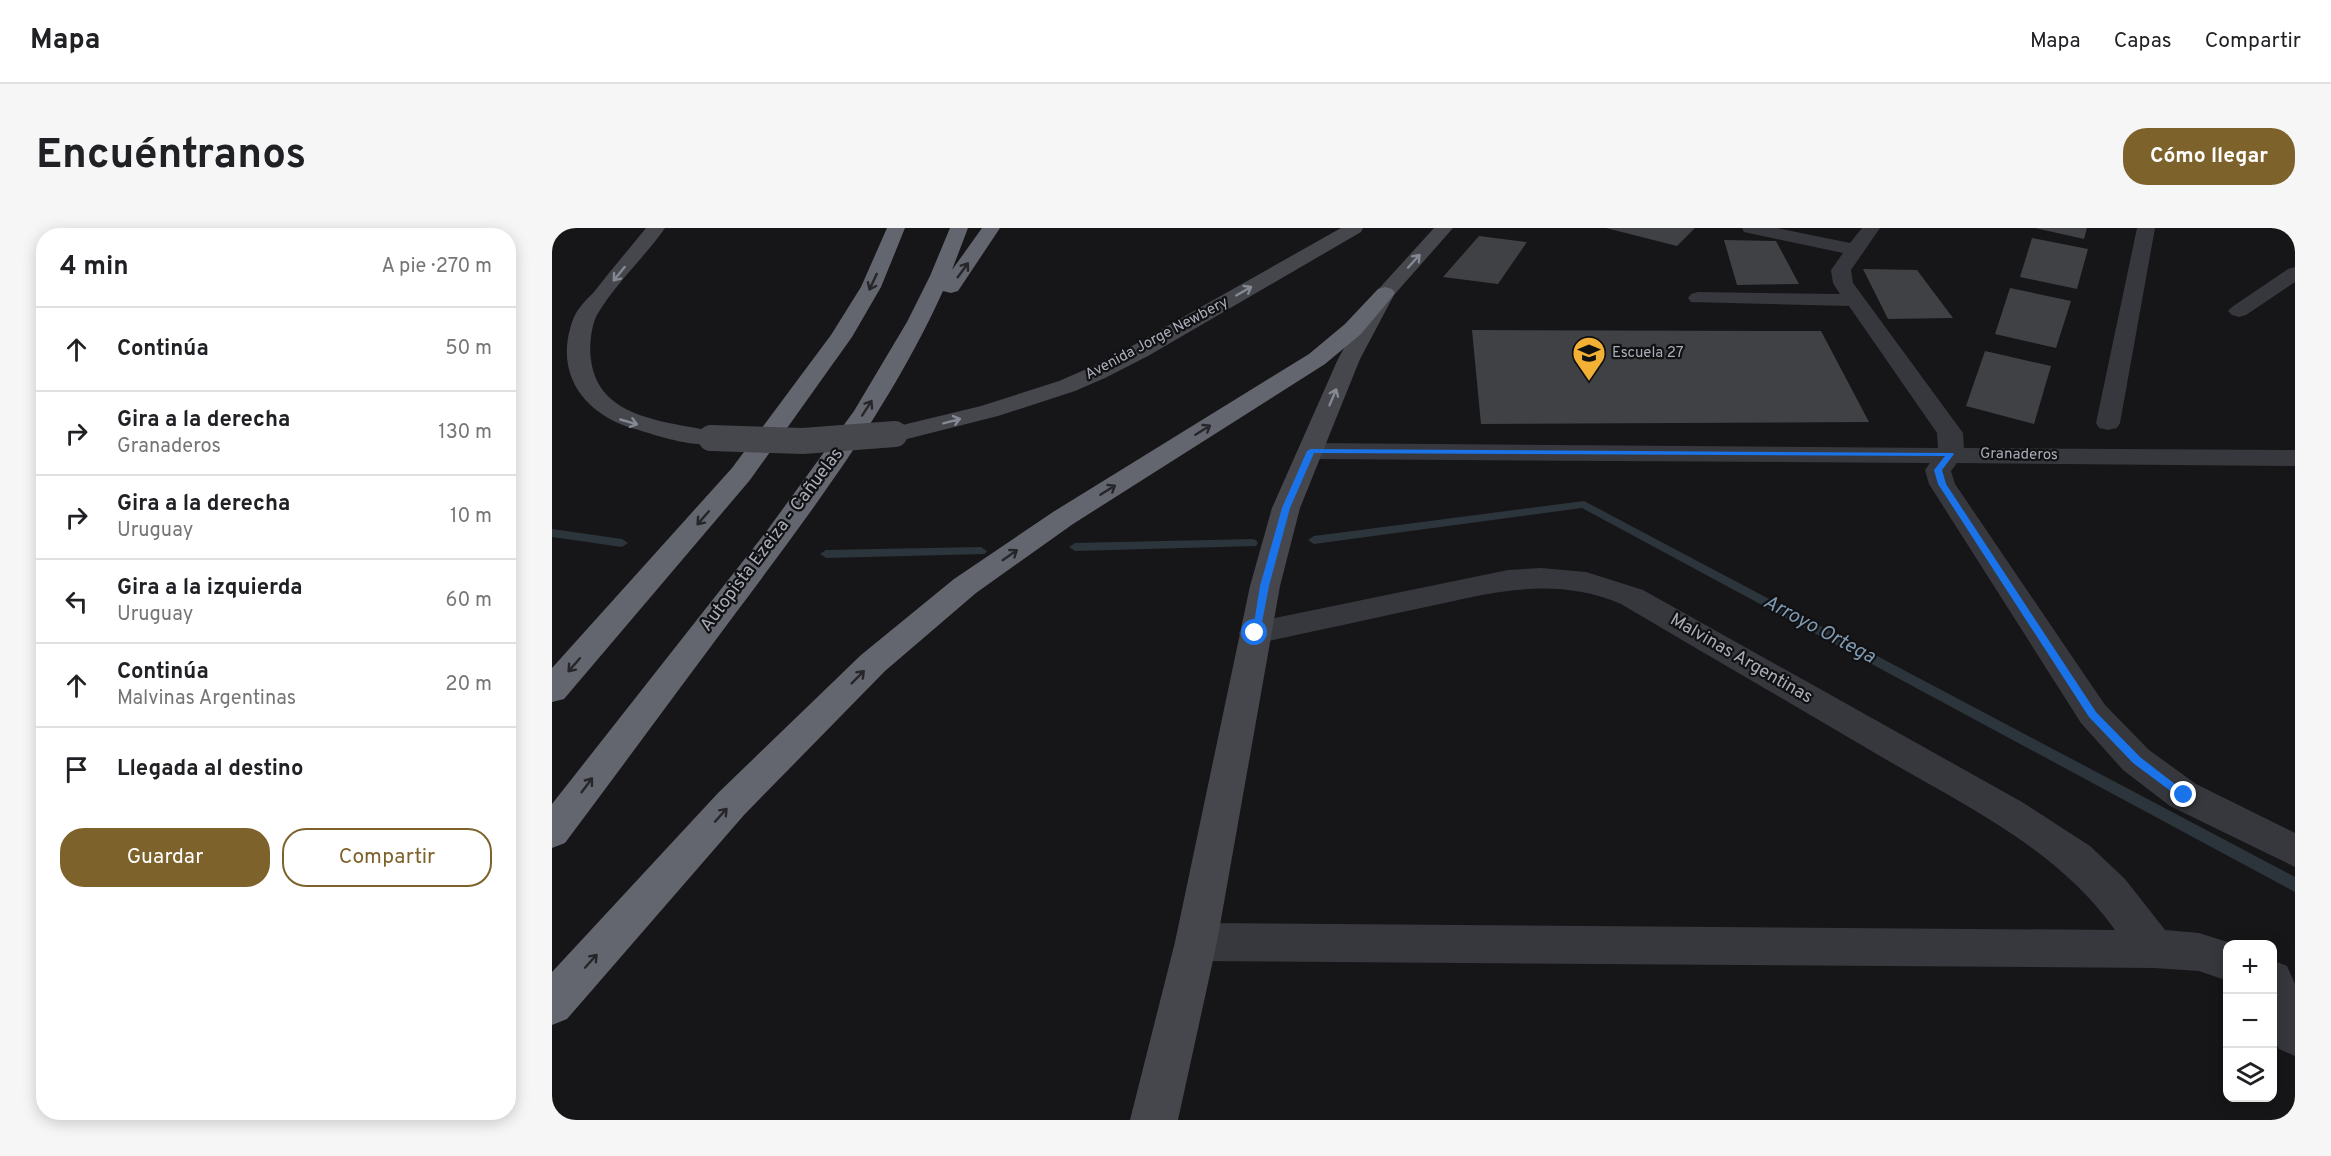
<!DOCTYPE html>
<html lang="es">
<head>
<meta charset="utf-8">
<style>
  :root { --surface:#fff; --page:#f6f6f6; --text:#202124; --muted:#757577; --line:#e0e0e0; --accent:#7e622b }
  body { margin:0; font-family:Overpass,sans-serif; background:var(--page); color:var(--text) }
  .controls { position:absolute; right:18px; bottom:18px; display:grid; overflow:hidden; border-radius:12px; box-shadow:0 3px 15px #0003 }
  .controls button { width:54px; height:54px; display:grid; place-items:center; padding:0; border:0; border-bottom:2px solid var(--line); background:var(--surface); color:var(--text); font:30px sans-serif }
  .stop { position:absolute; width:18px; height:18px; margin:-14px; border:4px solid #1a73e8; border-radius:50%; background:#fff }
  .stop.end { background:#1a73e8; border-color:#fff; box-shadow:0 2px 6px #0008 }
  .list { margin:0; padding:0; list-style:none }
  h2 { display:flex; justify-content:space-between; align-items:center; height:78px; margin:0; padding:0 24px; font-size:26px }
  h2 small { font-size:20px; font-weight:400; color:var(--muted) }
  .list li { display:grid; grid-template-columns:39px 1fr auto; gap:18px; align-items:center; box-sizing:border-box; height:84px; padding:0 24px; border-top:2px solid var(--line) }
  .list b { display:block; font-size:22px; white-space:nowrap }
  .list p { margin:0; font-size:20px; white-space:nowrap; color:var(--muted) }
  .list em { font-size:20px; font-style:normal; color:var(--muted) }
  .actions { display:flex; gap:12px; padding:18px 24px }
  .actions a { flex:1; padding:14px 0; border:2px solid var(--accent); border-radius:24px; text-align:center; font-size:21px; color:var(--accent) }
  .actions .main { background:var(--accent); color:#fff }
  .icon { flex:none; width:33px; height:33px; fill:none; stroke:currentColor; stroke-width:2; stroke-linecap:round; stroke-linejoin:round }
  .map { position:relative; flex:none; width:1743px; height:892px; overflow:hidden; border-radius:24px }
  header { display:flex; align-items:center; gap:36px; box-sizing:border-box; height:84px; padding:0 30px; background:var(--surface); border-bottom:2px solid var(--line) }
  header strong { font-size:28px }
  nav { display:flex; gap:33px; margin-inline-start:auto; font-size:21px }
  .intro { display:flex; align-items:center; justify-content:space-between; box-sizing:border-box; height:144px; padding:0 36px }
  h1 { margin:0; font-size:42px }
  .button { padding:15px 27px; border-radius:24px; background:var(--accent); color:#fff; font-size:21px; font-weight:700 }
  main { display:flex; gap:36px; padding:0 36px }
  aside { flex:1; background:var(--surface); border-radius:24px; box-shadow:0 3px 15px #0003 }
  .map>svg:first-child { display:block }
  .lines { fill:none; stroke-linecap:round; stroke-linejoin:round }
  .stream { fill:#2c353c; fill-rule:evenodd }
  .building { fill:#404145 }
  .street { fill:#37383d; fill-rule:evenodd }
  .secondary { fill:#45474d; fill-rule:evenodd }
  .highway { fill:#63666e; fill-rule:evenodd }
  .secondary-bridge { stroke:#45474d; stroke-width:26 }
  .oneway { stroke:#858993 }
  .oneway2 { stroke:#26262a }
  .route { fill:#1a73e8 }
  .labels { text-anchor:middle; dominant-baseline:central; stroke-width:4.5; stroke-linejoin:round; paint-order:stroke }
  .far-street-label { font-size:15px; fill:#a8adb8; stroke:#111113 }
  .far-poi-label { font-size:15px; fill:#a8adb8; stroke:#111113; text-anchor:start }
  .street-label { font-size:18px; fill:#a8adb8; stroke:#111113 }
  .water-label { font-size:20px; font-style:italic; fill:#7f9bb3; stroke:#111113 }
</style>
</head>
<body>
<header>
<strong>Mapa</strong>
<nav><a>Mapa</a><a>Capas</a><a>Compartir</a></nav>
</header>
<div class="intro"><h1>Encuéntranos</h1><a class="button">Cómo llegar</a></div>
<main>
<aside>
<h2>4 min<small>A pie · 270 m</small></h2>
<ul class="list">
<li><svg class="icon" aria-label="ahead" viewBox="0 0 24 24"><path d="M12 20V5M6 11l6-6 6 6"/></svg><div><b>Continúa</b></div><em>50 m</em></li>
<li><svg class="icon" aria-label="right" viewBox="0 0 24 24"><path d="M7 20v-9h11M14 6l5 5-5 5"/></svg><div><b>Gira a la derecha</b><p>Granaderos</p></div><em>130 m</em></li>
<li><svg class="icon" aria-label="right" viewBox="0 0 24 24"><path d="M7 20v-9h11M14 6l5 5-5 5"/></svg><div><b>Gira a la derecha</b><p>Uruguay</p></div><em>10 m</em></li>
<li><svg class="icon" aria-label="left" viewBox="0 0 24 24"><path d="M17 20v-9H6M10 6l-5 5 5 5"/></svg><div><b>Gira a la izquierda</b><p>Uruguay</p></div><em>60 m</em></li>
<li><svg class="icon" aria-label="ahead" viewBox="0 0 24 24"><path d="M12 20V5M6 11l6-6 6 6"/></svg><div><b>Continúa</b><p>Malvinas Argentinas</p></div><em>20 m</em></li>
<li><svg class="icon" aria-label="arrive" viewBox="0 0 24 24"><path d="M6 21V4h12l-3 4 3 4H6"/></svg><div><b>Llegada al destino</b></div></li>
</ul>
<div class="actions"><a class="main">Guardar</a><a>Compartir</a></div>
</aside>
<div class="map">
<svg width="1743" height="892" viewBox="0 0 1743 892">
  <rect width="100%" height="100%" fill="#161618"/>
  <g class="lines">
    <path class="stream" d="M1032 273 1743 649V664L1030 280 762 316 756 312 762 308Z
      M0 301 70 311 76 315 70 319 0 309Z
      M700 311 704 312 706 315 704 318 523 323 517 319 523 315Z
      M429 319 435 323 433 326 274 330 268 326 274 322Z"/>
  </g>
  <path class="building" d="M1054 0H1143L1125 18Z
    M1483 0H1535L1532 11Z
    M927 8 975 14 946 56 891 49Z
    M1480 10 1536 21 1525 61 1468 49Z
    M1172 12 1224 13 1247 56 1185 57Z
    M1311 41 1365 42 1401 90 1336 91Z
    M1458 60 1519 73 1504 120 1443 106Z
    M920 102 1269 103 1317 194 929 196Z
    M1433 123 1499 138 1482 196 1414 178Z"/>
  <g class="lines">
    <path class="street" d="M1190 0H1225L1298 15 1310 0H1328L1299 42 1301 55 1411 205 1412 220 1743 222V238L1405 235 1399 243 1403 256 1553 477 1597 522 1644 556 1743 605V639L1618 578 1571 542 1529 495 1377 256 1373 242 1378 235 759 231 750 228 746 223 750 218 759 215 1386 220 1385 205 1297 78 1139 74 1136 70 1139 66 1146 64 1288 66 1281 55 1279 42 1291 25 1192 4Z
      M1585 0H1603L1568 195 1565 200 1556 202 1547 200 1544 195Z
      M1743 39V54L1694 87 1687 89 1680 87 1676 83 1680 79 1736 41Z
      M989 340 1034 344 1091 362 1470 574 1538 618 1573 651 1613 702 1647 705 1682 716H1676V753L1647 743 1602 740 644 733 629 727 623 714 629 701 644 695 1563 702C1506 621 1412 577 1328 528 1242 477 1155 427 1069 376 996 345 929 368 855 383 804 394 754 405 703 416L692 413 687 405 692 397 703 394 956 342Z
      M1720 732 1735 738 1743 756V828L1727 821 1720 809Z"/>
    <path class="secondary" d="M94 0H113C93 29 62 57 45 87 39 98 37 119 39 132 47 194 120 193 168 205L172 210 168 215C145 221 106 208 83 201 31 186 0 144 22 89 26 80 35 71 42 64 59 42 77 21 94 0Z
      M789 0H811L809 4 596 128 553 150 523 163 446 188 343 214 334 211 330 206 334 201 429 178 507 153 537 140 580 118Z
      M882 0H901L842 67 808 131 748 280 728 358 665 714 626 892H578L623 714 698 358 720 280 786 131 823 65Z"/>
    <path class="highway" d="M335 0H353L329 59 300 109 198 252 12 471 0 474V440L180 240 279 107 309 59Z
      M398 0H416L400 42 430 0H448L406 63 399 65 391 63C338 180 260 283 183 386 126 462 70 539 13 615L0 620V576L214 304 302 183 355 94 378 48Z
      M833 59 840 61 843 65 840 69 809 106 773 136 521 296 424 365 333 443 192 587 15 791 0 797V744L166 565 309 427 402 351 501 284 757 126 793 96 826 61Z"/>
    <path class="secondary-bridge" d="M159 210 251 213 343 206"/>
  </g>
  <defs><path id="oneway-shaft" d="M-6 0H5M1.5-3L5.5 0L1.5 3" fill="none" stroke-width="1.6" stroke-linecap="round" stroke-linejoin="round" transform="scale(1.5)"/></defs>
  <g class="oneway">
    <use href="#oneway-shaft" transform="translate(862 33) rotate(-48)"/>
    <use href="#oneway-shaft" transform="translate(67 46) rotate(129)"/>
    <use href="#oneway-shaft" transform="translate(692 63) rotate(-30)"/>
    <use href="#oneway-shaft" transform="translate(781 169) rotate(-67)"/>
    <use href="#oneway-shaft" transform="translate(400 193) rotate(-15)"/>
    <use href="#oneway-shaft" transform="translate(77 194) rotate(16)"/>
  </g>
  <g class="oneway2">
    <use href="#oneway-shaft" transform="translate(411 42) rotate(-54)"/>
    <use href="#oneway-shaft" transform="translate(321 54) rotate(115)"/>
    <use href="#oneway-shaft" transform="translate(315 180) rotate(-57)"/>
    <use href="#oneway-shaft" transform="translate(651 202) rotate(-32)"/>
    <use href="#oneway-shaft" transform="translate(556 262) rotate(-32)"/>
    <use href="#oneway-shaft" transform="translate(151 290) rotate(131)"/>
    <use href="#oneway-shaft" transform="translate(458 327) rotate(-35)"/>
    <use href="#oneway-shaft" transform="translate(22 437) rotate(131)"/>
    <use href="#oneway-shaft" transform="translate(306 449) rotate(-45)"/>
    <use href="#oneway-shaft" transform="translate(35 557) rotate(-53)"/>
    <use href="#oneway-shaft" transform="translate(169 587) rotate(-48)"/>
    <use href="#oneway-shaft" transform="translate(39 733) rotate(-48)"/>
  </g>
  <path class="route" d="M759 221 1401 225 1402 226 1390 242 1394 256 1544 484 1588 529 1637 567 1635 570H1628L1581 535 1537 489 1386 256 1382 242 1393 228 762 225 738 280 717 358 708 405 707 407H700L708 358 730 280 755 223Z"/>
  <defs>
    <g id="school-pin" transform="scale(1.725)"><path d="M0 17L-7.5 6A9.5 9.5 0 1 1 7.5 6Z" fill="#f2b134" stroke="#111113"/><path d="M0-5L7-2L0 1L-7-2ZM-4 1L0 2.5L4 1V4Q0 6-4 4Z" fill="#111"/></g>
  </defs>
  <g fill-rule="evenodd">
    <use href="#school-pin" x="1037" y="125"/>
  </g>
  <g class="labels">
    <g class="far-street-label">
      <text transform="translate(605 111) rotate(-28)">Avenida Jorge Newbery</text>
      <text transform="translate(1467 227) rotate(1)">Granaderos</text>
    </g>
    <g class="far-poi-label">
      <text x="1060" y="125">Escuela 27</text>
    </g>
    <g class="street-label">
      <text transform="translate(220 312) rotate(-53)">Autopista Ezeiza - Cañuelas</text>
      <text transform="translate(1189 431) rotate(30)">Malvinas Argentinas</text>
    </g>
    <g class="water-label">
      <text transform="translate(1267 402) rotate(28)">Arroyo Ortega</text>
    </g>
  </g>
</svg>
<div class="controls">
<button>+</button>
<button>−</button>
<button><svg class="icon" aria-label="layers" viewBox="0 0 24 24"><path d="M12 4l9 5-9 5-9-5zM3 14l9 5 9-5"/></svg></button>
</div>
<div class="stop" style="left:703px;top:405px"></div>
<div class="stop end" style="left:1632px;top:567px"></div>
</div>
</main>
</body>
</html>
